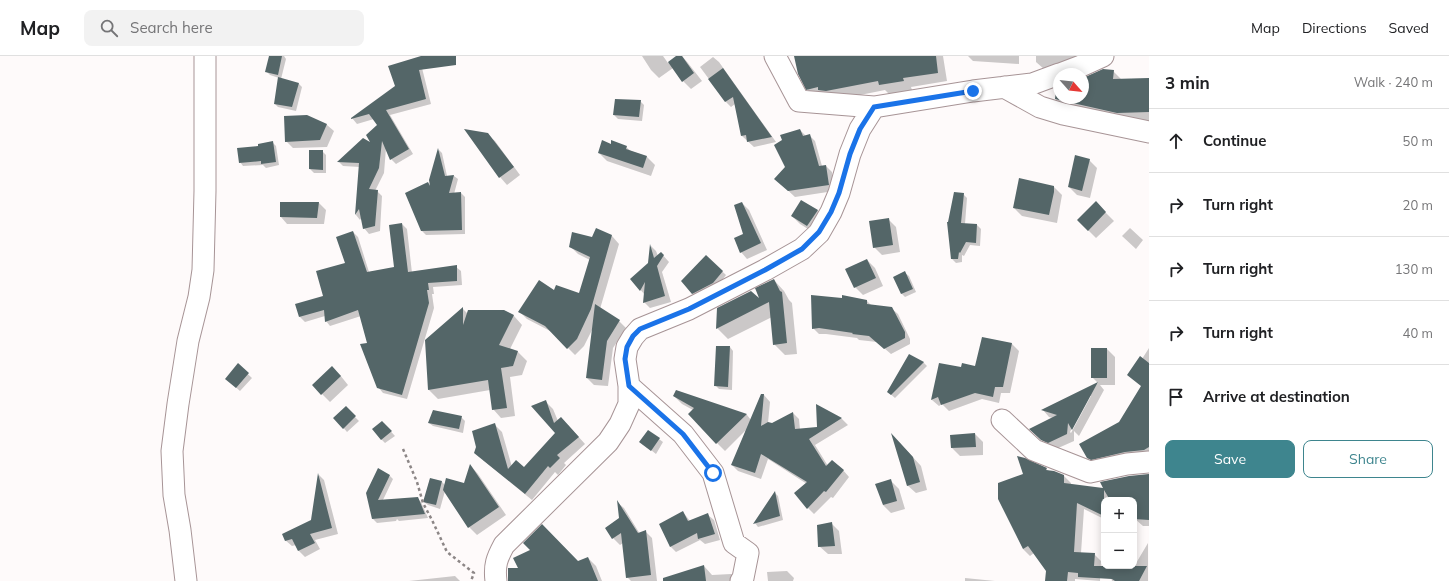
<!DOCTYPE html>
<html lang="en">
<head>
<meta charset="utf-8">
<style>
  :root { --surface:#fff; --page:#f2f2f2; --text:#202124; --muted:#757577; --line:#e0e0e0; --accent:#3e858e }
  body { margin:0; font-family:Mulish,sans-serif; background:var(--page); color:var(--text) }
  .controls { position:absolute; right:12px; bottom:12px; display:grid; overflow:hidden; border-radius:8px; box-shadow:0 2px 10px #0003 }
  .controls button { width:36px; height:36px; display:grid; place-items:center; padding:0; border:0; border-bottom:1px solid var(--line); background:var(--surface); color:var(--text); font:20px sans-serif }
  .compass { position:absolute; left:1053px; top:12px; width:36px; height:36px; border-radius:50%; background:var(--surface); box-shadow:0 2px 10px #0003; rotate:117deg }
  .stop { position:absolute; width:12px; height:12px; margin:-9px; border:3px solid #1a73e8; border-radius:50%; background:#fff }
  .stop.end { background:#1a73e8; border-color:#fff; box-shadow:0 1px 4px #0008 }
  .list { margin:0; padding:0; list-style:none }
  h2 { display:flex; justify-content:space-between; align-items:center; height:52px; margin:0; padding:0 16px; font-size:17px }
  h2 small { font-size:13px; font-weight:400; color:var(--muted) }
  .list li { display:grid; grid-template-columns:26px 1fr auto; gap:12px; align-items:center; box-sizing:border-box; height:64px; padding:0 16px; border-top:1px solid var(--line) }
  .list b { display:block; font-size:15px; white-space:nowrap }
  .list em { font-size:13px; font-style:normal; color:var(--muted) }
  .actions { display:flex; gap:8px; padding:12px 16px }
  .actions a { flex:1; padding:9px 0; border:1px solid var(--accent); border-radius:8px; text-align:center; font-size:14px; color:var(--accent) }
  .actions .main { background:var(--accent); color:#fff }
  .icon { flex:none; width:22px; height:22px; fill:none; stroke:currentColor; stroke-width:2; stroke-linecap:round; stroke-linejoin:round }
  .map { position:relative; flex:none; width:1149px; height:525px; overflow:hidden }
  header { display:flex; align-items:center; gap:24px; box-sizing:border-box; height:56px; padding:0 20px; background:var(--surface); border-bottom:1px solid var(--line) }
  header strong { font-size:19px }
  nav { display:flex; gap:22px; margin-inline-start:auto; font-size:14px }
  .search { width:280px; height:36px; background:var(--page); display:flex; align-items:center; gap:10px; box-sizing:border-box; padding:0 14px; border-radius:8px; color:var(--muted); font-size:15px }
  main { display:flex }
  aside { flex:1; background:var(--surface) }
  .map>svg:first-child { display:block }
  .shadow { fill:#0003; fill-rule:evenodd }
  .building { fill:#546668 }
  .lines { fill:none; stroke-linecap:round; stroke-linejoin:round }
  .street-casing { stroke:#a79496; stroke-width:23 }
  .path { stroke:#8c8686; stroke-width:2.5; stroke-dasharray:3 3; stroke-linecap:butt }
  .street { stroke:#fff; stroke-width:21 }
  .route { stroke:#1a73e8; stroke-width:5 }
</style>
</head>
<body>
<header>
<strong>Map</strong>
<div class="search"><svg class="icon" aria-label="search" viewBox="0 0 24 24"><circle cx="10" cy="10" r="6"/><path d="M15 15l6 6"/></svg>Search here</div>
<nav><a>Map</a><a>Directions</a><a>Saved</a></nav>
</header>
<main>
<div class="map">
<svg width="1149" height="525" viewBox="0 0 1149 525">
  <rect width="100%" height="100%" fill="#fefafa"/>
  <path class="shadow" d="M270 0H284L286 3 281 23 299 28 302 31 296 55 278 51 275 48 279 22 270 19 266 15Z
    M642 0H663L668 7 678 0H682L688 7 702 25 691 33 683 25 673 12 659 22 651 14Z
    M795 0H943L947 25 911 31 912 34 889 38 885 34 835 44 816 42 807 33Z
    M968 0H1019V8L973 5Z
    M1036 0H1082L1044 13 1036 6Z
    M713 1 719 6 776 86 754 91 742 80 735 48 731 51 726 46 700 11Z
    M421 8 431 48 390 59 413 98 396 108 391 103 386 92 384 117 375 135H377L382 140 380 175 369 178 364 172 362 161 360 164 356 159 360 111 343 110 339 106 373 88 378 70 374 63 357 68 352 62 396 31Z
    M1113 15 1122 24 1149 23V67L1068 54 1056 43 1059 35V42H1083V23Z
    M640 45 644 49 642 65 618 63 614 59Z
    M307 60 327 69 334 75 327 91 293 92 286 85Z
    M800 74 806 80 809 79 815 85 822 110H826L832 116 834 135 795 141 781 128 786 111 784 84Z
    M487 78 495 85 520 119 507 129 500 121Z
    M272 86 276 90 279 109 266 112 263 109 243 110 240 106 259 91Z
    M612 89 626 91 632 96 647 101 655 109 651 120 607 105 599 97Z
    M439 94 442 97 447 120H454L458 123 454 138 461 137 465 141V178L426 179 422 175 428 127 431 131 430 124Z
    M322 95 326 99V117H314L310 113Z
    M1089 104 1097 112 1090 142 1077 139 1069 131Z
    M1054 131 1062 139 1057 167 1022 160 1014 152Z
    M963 138 967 142 965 168 977 169 981 173 980 190 970 189 964 200 962 199V206L956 207 952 203Z
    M281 147H319L326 154 324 168H287L281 161Z
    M742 147 749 154 767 194 747 203 741 196 744 179Z
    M1096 147 1114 165 1096 182 1078 164Z
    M817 154 825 162 816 178 800 168 792 160Z
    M888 163 896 171 900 196 882 199 874 191Z
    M402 168 407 173 412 217 456 211 461 215 462 229 433 231 434 238H432L434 252 407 343 383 337 378 331 361 260 330 270 326 265 325 260 305 266 300 261 297 249 324 241 346 208 353 176 358 181 369 216 396 212Z
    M1130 172 1143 184 1136 193 1122 180Z
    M612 180 619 188 600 253 619 265 626 272 613 292 608 330 594 329 587 322 593 272 584 290 575 299 552 276 527 263 520 256 555 236 580 239 590 204 578 198 570 190 593 182Z
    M651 190 656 195 658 200 661 197 669 206 662 216 671 246 650 252 644 246 645 239 631 223 649 207Z
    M706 200 726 219 717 231 696 241 692 237Z
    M867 204 875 212 883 230 863 239 855 231Z
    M905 217 909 220 916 236 905 241 901 237Z
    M774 224 784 235 789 244 792 247 797 298 785 299 774 288 772 261 728 283 717 272 718 253 762 245Z
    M867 245 872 250 891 252 898 258 910 283V288L891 298 877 286 859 284 857 282 826 278H819L813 272Z
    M463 253 468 258 503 255 514 260 522 269 510 293 518 296 527 305 522 319 510 321 515 360 501 362 493 353 490 334 438 343 429 334 426 284Z
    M983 282 1012 288 1019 295 1010 337H1001L999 347 982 343 949 355 942 348 939 350 932 344 940 308 962 312 976 311Z
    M730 291 733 295 732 334 719 333 715 329Z
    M1149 292V334L1148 335 1128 319 1142 303Z
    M1107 293 1115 301V329H1100L1104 334 1079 380 1074 375V385L1056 393 1049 391 1031 373 1053 362 1049 361 1043 354 1098 327 1092 321ZM1089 340H1091L1071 377 1070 376Z
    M923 306 927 310 895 342 888 336Z
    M238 309 252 322 240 335 230 326Z
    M340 319 348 329 330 346 313 329Z
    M676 335 747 359 751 364 761 339H764L770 346 768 367 772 368 793 357 799 363 800 374 818 372 817 350 842 363 848 369 815 389 828 410 843 414 849 421 833 442 831 441 814 458 808 452 807 428 768 403 761 423 738 415 732 409 746 374 725 395 717 387 693 354 682 348 674 340Z
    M546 346 553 353 558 365 568 369 585 388 564 407 566 409 558 419 555 416 532 444 483 404 495 369 502 376 512 411 524 412 556 377Z
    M1149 347V401L1095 409 1088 401 1120 366Z
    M346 352 359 365 347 376 335 362Z
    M461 361 465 365 463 377 433 370 429 367Z
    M382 366 395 380 385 387 381 383Z
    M975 378 983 386V399L960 400 952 392 951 380Z
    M659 383 663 386 656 398 641 386Z
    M899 386 921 410 927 434 916 437 907 429Z
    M471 410 478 418 506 459 477 479 469 471 445 435 440 453 428 449 424 446 430 423 442 426 445 429H465Z
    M1046 413 1049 415 1064 420 1071 427V429L1105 434 1149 418V470H1143L1135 463 1134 444H1104V463L1084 453 1081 497 1094 498 1101 505 1100 525 1075 523V525H1046L1047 515 1034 497 1030 500 1023 493Z
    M319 419 324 424 338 478 315 484 320 493 305 501 299 495 296 489 292 490 285 484 312 465Z
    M390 420 393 423 383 444 417 442 421 446 428 462 399 465 397 463 396 465 377 467 373 463 367 437Z
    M891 425 899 433 905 453 891 457 883 449Z
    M775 437 778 440 783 464 758 471 755 467Z
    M618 447 624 452 640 478 645 475 652 482 657 525H631L627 521 623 487 620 489 613 482 620 463Z
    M683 456 690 465 708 459 714 464 720 484 705 488 700 484 676 496 670 490Z
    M831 467 839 475 842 498H828L819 490Z
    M1148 487V525H1112L1108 512 1125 510 1132 514Z
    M588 502 596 510 602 525H509L578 506Z
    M704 510 712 519 731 518 739 525H685Z
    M787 515 794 522 793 525H768L767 516Z
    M455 520 460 525H409Z
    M965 522 995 525H965Z"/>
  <path class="building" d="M269 0H282L278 19 265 16Z
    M421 0H456V9L419 14 426 43 386 54 409 93 390 104 382 85 379 112 369 133 378 134 375 170 363 173 359 153 355 159 359 107 337 106 363 82 370 86 366 79 377 69 369 58 351 63V62L395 30 388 10Z
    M676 0H682L694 17 682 26 668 6Z
    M794 0H936L938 17 903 22 904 25 879 29 878 25 826 35 818 34V31L806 34 798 18Z
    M723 12 740 36 772 81 747 86 746 79 741 80 733 41 725 46 708 23Z
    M1103 13 1114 14 1113 23 1149 22V56L1117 57 1055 43 1056 34H1059V42H1083V22Z
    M278 21 299 27 292 51 274 48Z
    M615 43 641 44 639 61 613 59Z
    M307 59 327 68 320 84 285 86 284 60Z
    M464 73 488 77 514 111 499 122Z
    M800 73 803 80 810 78 819 110 826 109 829 129 788 135 774 123 785 111 774 89 782 84 780 79Z
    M602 84 611 88V84L627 90 626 93 647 100 643 112 598 97Z
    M273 85 276 106 261 108V105L239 107 237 92 258 90V88Z
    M438 92 445 120 454 119 449 137 461 136 462 174 421 175 405 137 428 126 430 130 429 124Z
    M309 94H323V114L309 113Z
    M1075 99 1090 103 1082 135 1068 131Z
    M1019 122 1054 130V136L1049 159 1013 152Z
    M954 136 964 137 961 167 977 168 976 187 966 186 960 197 959 196 958 203H951L947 166H948Z
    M801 144 818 154 807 170 791 160Z
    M1096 145 1106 156 1088 175 1077 164Z
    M280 146H319L317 162 280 161Z
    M742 146 761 187 740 197 734 182 743 178 734 149Z
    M889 162 893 189 873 192 869 165Z
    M402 167 408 216 457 209V225L428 227 429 234H427L429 247 402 339 377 332 360 288 367 287 358 254 325 266 324 254 299 261 295 248 323 240 316 215 345 207 336 181 353 175 367 216 394 211 389 169Z
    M596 172 612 179 591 253 577 283 567 293 545 270 518 256 539 224 554 234 556 229 579 237 590 201 569 191 572 176 592 181Z
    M650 188 654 202 661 196 664 199 657 210 665 240 643 247 645 226 640 235 630 223 648 207Z
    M706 199 723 215 713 227 692 238 681 225Z
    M867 203 876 222 854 232 845 213Z
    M905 215 913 233 901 238 893 221Z
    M774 223 780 235 782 236 787 287 773 289 769 246 716 273 717 252 751 235 759 242 755 232Z
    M811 239 842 242V239L867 244V248L892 251 905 276V282L884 293 869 280 852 278 853 277 819 272 812 273Z
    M595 248 620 264 607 285 602 324 586 322Z
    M463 251V269L468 254H504L514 259 499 289 518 295 513 310 501 312 507 352 492 354 488 324 428 334 425 284Z
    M982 281 1012 287 1003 331H995L993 341 975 337 941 349 938 341 931 344 939 307 961 311 962 307 975 310Z
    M716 290H730L728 331 714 330Z
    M1091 292H1107V322H1091Z
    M909 298 924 306 891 339 887 336Z
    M1140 300 1149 307V391L1144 394 1125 396 1091 404 1087 402 1079 388 1119 366 1141 330 1127 319Z
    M238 307 249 317 236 332 225 323Z
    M332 310 341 320 321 339 312 329Z
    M1098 326 1072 374 1068 367 1067 378 1048 387 1041 384 1029 373 1057 359 1041 354Z
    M676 334 747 358 716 388 688 358 694 352 673 340Z
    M761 338H764L761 370 768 366 772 367 793 356 795 373 817 371 816 348 842 362 809 383 826 410 832 404 844 414 826 436 824 435 807 453 794 437 807 426 761 398 755 417 731 409Z
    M546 344 554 367 561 361 579 381 557 399 560 402 550 412 548 410 525 438 474 397 476 391 472 375 495 367 508 413 516 404 524 411 555 377 531 350Z
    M346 350 356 360 343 373 333 362Z
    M433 354 462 360 459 373 428 367Z
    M382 365 392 375 381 384 372 373Z
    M648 374 660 382 651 395 639 386Z
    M891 377 913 401 920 426 907 430Z
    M975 377 976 391 951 392 950 379Z
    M1017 400 1025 402 1047 412 1046 414 1054 415 1064 419V427L1103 432 1100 426 1129 420 1149 418V464L1134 463V444H1110L1104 434V460L1077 447 1074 496 1095 497 1094 510H1147L1139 525H1115L1112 523 1078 521V517L1068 516 1067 525H1045L1046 515 1028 490 1023 493 998 443V427L1023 418Z
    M470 408 499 451 468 472 443 434 446 422 464 427Z
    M378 412 390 419 378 444 418 441 425 458 372 463 366 437Z
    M318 417 332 472 310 478 315 487 298 495 292 483 285 485 282 478 311 464Z
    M430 422 442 425 436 449 423 446Z
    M891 423 897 445 883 449 875 428Z
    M775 435 780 460 753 468Z
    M617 444 638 477 646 474 651 519 626 522 621 477 612 483 605 472 619 462Z
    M683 455 688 465 708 457 715 478 698 483 697 477 670 491 659 468Z
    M832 466 835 490 818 491 817 469Z
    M542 468 578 505 588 501 598 525H508V512H518L513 502 530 494 523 487Z
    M704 509 706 525H663V522Z"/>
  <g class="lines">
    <g class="street-casing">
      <path id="street" d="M775 0 799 45 874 51
        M1060 18 1081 10 1103 0
        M1004 31 1040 51 1063 58 1149 76
        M629 330 683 378 713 417 734 487 748 497 743 522 741 525
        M1002 364 1034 394 1090 416 1127 408 1149 406
        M186 525 180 474 174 439 172 395 178 348 188 285 199 241 203 214 205 135V0
        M496 525C494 509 497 502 504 489L608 386 620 368 629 348V330L625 303 627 291 633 281 640 273 689 253 765 214 802 193 819 177 831 156 839 137 850 98 860 73 874 51 973 35 1032 28 1059 18"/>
    </g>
    <path class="path" d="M403 393 417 426 423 447 432 464 447 496 474 517 471 525"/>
    <use href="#street" class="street"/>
  </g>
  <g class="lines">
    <path class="route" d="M713 417 683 378 629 330 625 303 627 291 633 280 640 273 689 253 765 214 802 193 819 176 831 156 839 137 850 98 860 73 874 51 973 35"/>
  </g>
</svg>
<div class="controls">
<button>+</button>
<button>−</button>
</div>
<svg class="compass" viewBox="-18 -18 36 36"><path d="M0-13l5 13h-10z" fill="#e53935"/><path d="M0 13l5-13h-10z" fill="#757577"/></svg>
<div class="stop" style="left:713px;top:417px"></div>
<div class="stop end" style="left:973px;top:35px"></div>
</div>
<aside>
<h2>3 min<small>Walk · 240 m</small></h2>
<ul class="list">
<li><svg class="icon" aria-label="ahead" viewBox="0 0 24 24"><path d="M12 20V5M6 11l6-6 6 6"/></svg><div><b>Continue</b></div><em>50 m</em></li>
<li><svg class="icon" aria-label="right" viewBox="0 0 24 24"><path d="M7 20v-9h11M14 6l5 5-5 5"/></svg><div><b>Turn right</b></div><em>20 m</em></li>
<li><svg class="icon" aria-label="right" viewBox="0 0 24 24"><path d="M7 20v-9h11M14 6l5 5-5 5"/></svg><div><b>Turn right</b></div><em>130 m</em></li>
<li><svg class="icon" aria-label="right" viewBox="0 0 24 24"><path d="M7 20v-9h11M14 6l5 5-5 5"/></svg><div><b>Turn right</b></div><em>40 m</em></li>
<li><svg class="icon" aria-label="arrive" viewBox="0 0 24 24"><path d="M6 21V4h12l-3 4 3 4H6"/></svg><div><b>Arrive at destination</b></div></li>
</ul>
<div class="actions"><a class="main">Save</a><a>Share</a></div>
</aside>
</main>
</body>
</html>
